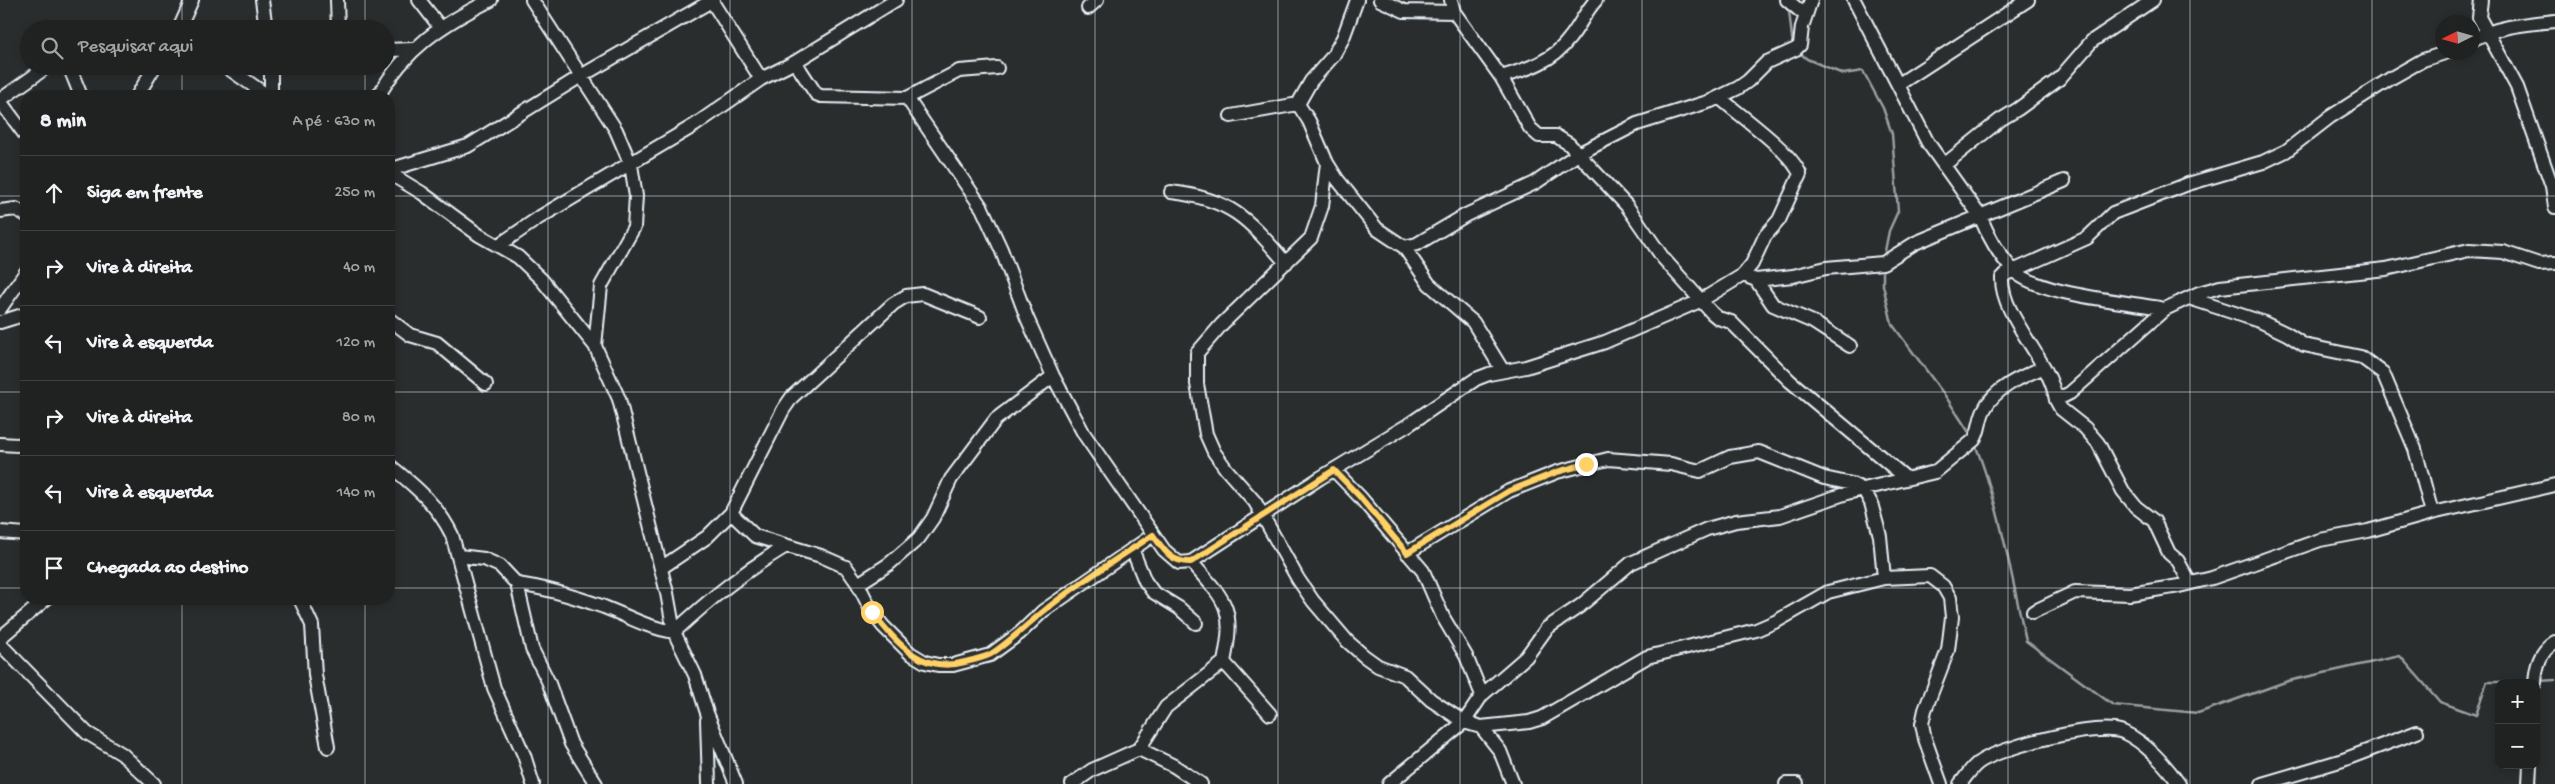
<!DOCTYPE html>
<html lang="pt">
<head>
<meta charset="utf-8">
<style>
  :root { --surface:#202222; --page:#2d2f2f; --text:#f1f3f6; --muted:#a2a4a5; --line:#3d3f40 }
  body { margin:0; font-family:"Gochi Hand",sans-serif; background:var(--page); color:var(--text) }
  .controls { position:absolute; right:15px; bottom:15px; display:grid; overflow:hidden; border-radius:10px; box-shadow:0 2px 8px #0003 }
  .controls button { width:45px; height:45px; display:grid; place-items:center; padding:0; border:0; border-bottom:1px solid var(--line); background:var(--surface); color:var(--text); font:25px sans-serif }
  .compass { position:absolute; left:2435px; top:15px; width:45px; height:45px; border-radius:50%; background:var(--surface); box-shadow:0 2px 8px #0003; rotate:265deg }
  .stop { position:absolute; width:15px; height:15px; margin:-11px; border:4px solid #ffd166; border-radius:50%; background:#fff }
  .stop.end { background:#ffd166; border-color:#fff; box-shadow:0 1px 5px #0008 }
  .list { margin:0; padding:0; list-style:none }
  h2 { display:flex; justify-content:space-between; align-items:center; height:65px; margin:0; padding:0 20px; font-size:21px }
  h2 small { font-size:16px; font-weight:400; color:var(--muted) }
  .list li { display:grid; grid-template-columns:32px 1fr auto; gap:15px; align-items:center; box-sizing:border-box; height:75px; padding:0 20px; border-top:1px solid var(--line) }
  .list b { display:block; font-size:19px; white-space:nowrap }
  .list em { font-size:16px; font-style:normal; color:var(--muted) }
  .icon { flex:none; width:28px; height:28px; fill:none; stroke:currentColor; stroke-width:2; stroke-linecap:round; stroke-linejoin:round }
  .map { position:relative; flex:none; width:2555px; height:784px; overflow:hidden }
  .search { position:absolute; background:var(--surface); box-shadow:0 2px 8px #0003; left:20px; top:20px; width:375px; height:55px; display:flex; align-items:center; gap:12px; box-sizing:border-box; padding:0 18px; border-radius:28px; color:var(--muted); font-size:19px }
  .panel { position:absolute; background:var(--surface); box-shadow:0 2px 8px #0003; left:20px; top:90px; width:375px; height:515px; border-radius:20px }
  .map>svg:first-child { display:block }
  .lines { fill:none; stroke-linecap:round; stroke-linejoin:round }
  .stream { stroke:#989fa3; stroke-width:2.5 }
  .minor-casing { stroke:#e8f1f8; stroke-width:16 }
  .minor { stroke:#2a2d2e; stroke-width:12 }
  .route { stroke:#ffd166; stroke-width:6 }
  .grid { fill:none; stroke:#e8f1f8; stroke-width:1; stroke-opacity:0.55 }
</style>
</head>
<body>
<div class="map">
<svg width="2555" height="784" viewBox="0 0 2555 784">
  <rect width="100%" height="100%" fill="#2a2d2e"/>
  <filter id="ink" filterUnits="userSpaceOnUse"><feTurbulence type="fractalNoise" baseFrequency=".02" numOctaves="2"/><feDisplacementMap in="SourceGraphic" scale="10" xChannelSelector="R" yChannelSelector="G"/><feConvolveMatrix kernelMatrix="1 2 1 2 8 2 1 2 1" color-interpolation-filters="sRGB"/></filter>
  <g filter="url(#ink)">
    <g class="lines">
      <path class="stream" d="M1785 6 1789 11 1793 46
        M1799 52 1807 59 1843 74 1863 71 1883 108 1892 134 1898 211 1889 231 1884 256
        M1883 267V285L1892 324 1946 397 1972 437
        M1975 444C2000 507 2011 575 2026 641L2113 705 2198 713 2288 681 2400 656 2440 702 2476 715 2487 682H2531
        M2539 681 2555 680"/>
      <g class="minor-casing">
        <path id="minor" d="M262 0 266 29
          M337 0 338 29
          M419 0 440 27
          M532 0 616 130 631 165 636 196 634 227 601 286 595 346
          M711 0 761 79
          M1357 0 1343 38 1333 56 1311 81 1298 104 1309 121 1327 163 1337 179 1377 229 1404 247 1417 244 1466 215 1535 183 1578 154 1637 124 1711 101 1738 88 1748 81 1767 62 1796 49 1800 45 1802 27 1811 0
          M1380 0 1404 11 1454 12
          M1451 0 1454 12 1501 77 1530 128 1539 136H1556L1569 144 1627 206 1663 258 1712 313 1718 318 1731 322 1790 381 1906 478
          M1787 0 1805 15
          M1854 0 1928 143 1980 216C1987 234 2000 257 2014 271 2042 296 2126 301 2165 309
          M2481 0 2479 17 2517 87 2552 186 2555 207
          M1088 8 1097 0
          M179 29 192 0
          M2472 40C2498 26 2526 24 2555 21
          M386 50 413 49
          M795 62 816 94 821 96 907 98 982 208 1001 249 1027 318 1053 376 1084 434 1164 550 1179 563 1191 562C1227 602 1235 608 1224 662L1166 707 1139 749 1092 770 1072 784
          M69 66 81 96
          M225 66 268 96
          M271 66V96
          M1501 77C1527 69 1552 62 1569 39 1580 26 1584 13 1596 0
          M1899 84 2028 0
          M137 96 155 66
          M378 96C406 48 442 24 491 0
          M1719 97C1740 116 1790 150 1800 174L1779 220 1765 236 1752 264 1743 275
          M907 98 959 71 997 68
          M0 100 48 66
          M0 101 26 136
          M1231 116 1298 104
          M1327 163 1322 206 1311 238 1222 324 1197 353V384L1206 434 1214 452 1226 469 1255 502 1298 579 1313 601 1347 641 1364 656 1378 666 1405 676 1431 700 1464 722 1481 727 1500 751 1513 784
          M1944 165 2000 120 2018 109 2059 79 2092 41 2153 0
          M389 170 468 146 581 76 713 0
          M389 173 422 193 479 235 518 257 542 280 595 346 619 399 667 593 674 632 695 675 707 713 736 784
          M1171 192C1232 199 1248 219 1286 263
          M0 211 16 209 26 215
          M499 245 540 217 695 125 761 79 795 62 896 0
          M1404 247 1429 284 1473 322 1503 371
          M1756 280 1793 276 1826 268 1883 263 1915 243 2064 181
          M2189 298 2262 322 2287 334 2304 345 2361 357 2383 373 2415 449 2432 513
          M0 309 26 272
          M389 319 410 335 437 343 486 384
          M0 322 26 314
          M2056 400C2050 359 2001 317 2002 278L2006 274 2087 238 2113 213 2188 184 2263 162 2286 151 2330 117 2393 77 2423 60 2448 52
          M0 444 17 445 26 443
          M389 465C415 486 437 504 452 535L494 688 524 755 533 784
          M1334 470 1360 497 1423 571 1443 617 1466 656 1482 695
          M731 513 783 410 792 397 893 304 906 296 923 294 980 317
          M0 532 26 534
          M1132 549 1145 581 1153 592 1179 608 1196 623
          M1407 553 1509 491 1557 472 1608 459 1671 464 1700 471 1730 457 1759 452 1824 478 1852 484 1864 490 1871 503 1880 536 1884 578
          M459 556 484 559 500 566 517 584 532 649 548 681 571 744 596 784
          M1191 562 1320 478 1408 425 1476 379 1489 374 1526 367 1605 342 1700 301 1743 275 1756 280 1773 305 1813 322 1850 346
          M661 568 707 537 731 513 755 536 821 556 846 567 858 584 872 612 883 626 910 653 925 662 938 665H953L990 655 1020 633 1043 611 1153 535
          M2190 583 2178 561 2169 553 2154 521 2136 507 2123 491 2098 443 2085 428 2061 409 2056 400 2070 393 2165 309 2199 293 2220 287 2386 269 2469 250 2503 252 2539 264 2555 263
          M517 584C547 588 576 597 604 607 630 617 645 627 674 632 711 598 743 572 786 546
          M858 584 889 564 919 538 933 518 951 479 996 419 1053 376
          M300 599 312 625 315 675 328 747
          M2033 612 2075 592 2130 594 2179 586 2212 578 2320 540 2368 531 2432 513 2555 485
          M0 638 46 599
          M0 644 87 733 122 754 154 784
          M1224 662 1270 714
          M2535 683C2536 666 2540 651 2555 642
          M707 720 709 784
          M1481 727 1529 722 1542 718 1647 657 1756 630 1777 621 1828 592 1884 578 1930 576 1943 586 1950 598 1952 617 1948 650 1925 710 1922 724 1925 739 1941 784
          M1139 749 1174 766 1201 784
          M1389 784 1464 722 1482 695 1526 657 1547 628 1580 606 1631 563 1707 529 1736 521 1780 516 1847 493 1935 472 1974 440C1980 431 1979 420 1984 410 1994 388 2023 376 2044 367
          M1786 784H1797
          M1960 784C1966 777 1971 768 1978 763 1999 747 2099 722 2123 732 2145 742 2166 765 2179 784
          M2262 784 2343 760 2417 732
          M2529 784 2530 765"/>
      </g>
      <use href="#minor" class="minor"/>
    </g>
  </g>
  <g class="lines" filter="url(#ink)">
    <path class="route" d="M872 612C898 644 921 674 965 662 974 660 983 658 991 654 1010 642 1026 625 1044 611 1078 583 1117 559 1153 535 1164 550 1171 563 1191 562L1334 470 1360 497 1407 553 1509 491 1557 472 1586 464"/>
  </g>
  <path class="grid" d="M182 0V29M365 0V29M548 0V784M730 0V784M912 0V784M1095 0V784M1278 0V784M1460 0V784M1642 0V784M1825 0V784M2008 0V784M2190 0V784M2372 0V784M182 66V96M365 66V96M0 196H26M389 196H2555M0 392H26M389 392H2555M0 588H26M389 588H2555M182 599V784M365 599V784"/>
</svg>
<div class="controls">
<button>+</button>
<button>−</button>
</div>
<svg class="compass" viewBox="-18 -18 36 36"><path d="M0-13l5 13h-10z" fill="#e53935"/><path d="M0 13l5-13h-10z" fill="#a2a4a5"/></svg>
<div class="stop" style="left:872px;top:612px"></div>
<div class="stop end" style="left:1586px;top:464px"></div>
<div class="search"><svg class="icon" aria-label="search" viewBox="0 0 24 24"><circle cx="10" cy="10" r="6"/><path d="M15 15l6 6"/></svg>Pesquisar aqui</div>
<section class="panel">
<h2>8 min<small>A pé · 630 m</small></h2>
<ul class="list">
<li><svg class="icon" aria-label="ahead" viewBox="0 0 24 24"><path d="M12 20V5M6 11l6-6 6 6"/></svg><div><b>Siga em frente</b></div><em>250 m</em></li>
<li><svg class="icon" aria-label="right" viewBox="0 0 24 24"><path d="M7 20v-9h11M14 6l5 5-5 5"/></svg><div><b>Vire à direita</b></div><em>40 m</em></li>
<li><svg class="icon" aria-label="left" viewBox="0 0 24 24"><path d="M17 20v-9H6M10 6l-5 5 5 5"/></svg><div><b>Vire à esquerda</b></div><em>120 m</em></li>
<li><svg class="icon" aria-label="right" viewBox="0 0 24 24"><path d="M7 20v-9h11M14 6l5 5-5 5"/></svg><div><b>Vire à direita</b></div><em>80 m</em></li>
<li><svg class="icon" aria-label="left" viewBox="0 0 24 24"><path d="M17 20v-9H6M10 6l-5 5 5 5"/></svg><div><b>Vire à esquerda</b></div><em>140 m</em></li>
<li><svg class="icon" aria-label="arrive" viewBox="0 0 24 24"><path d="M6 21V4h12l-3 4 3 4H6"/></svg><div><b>Chegada ao destino</b></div></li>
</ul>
</section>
</div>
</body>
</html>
